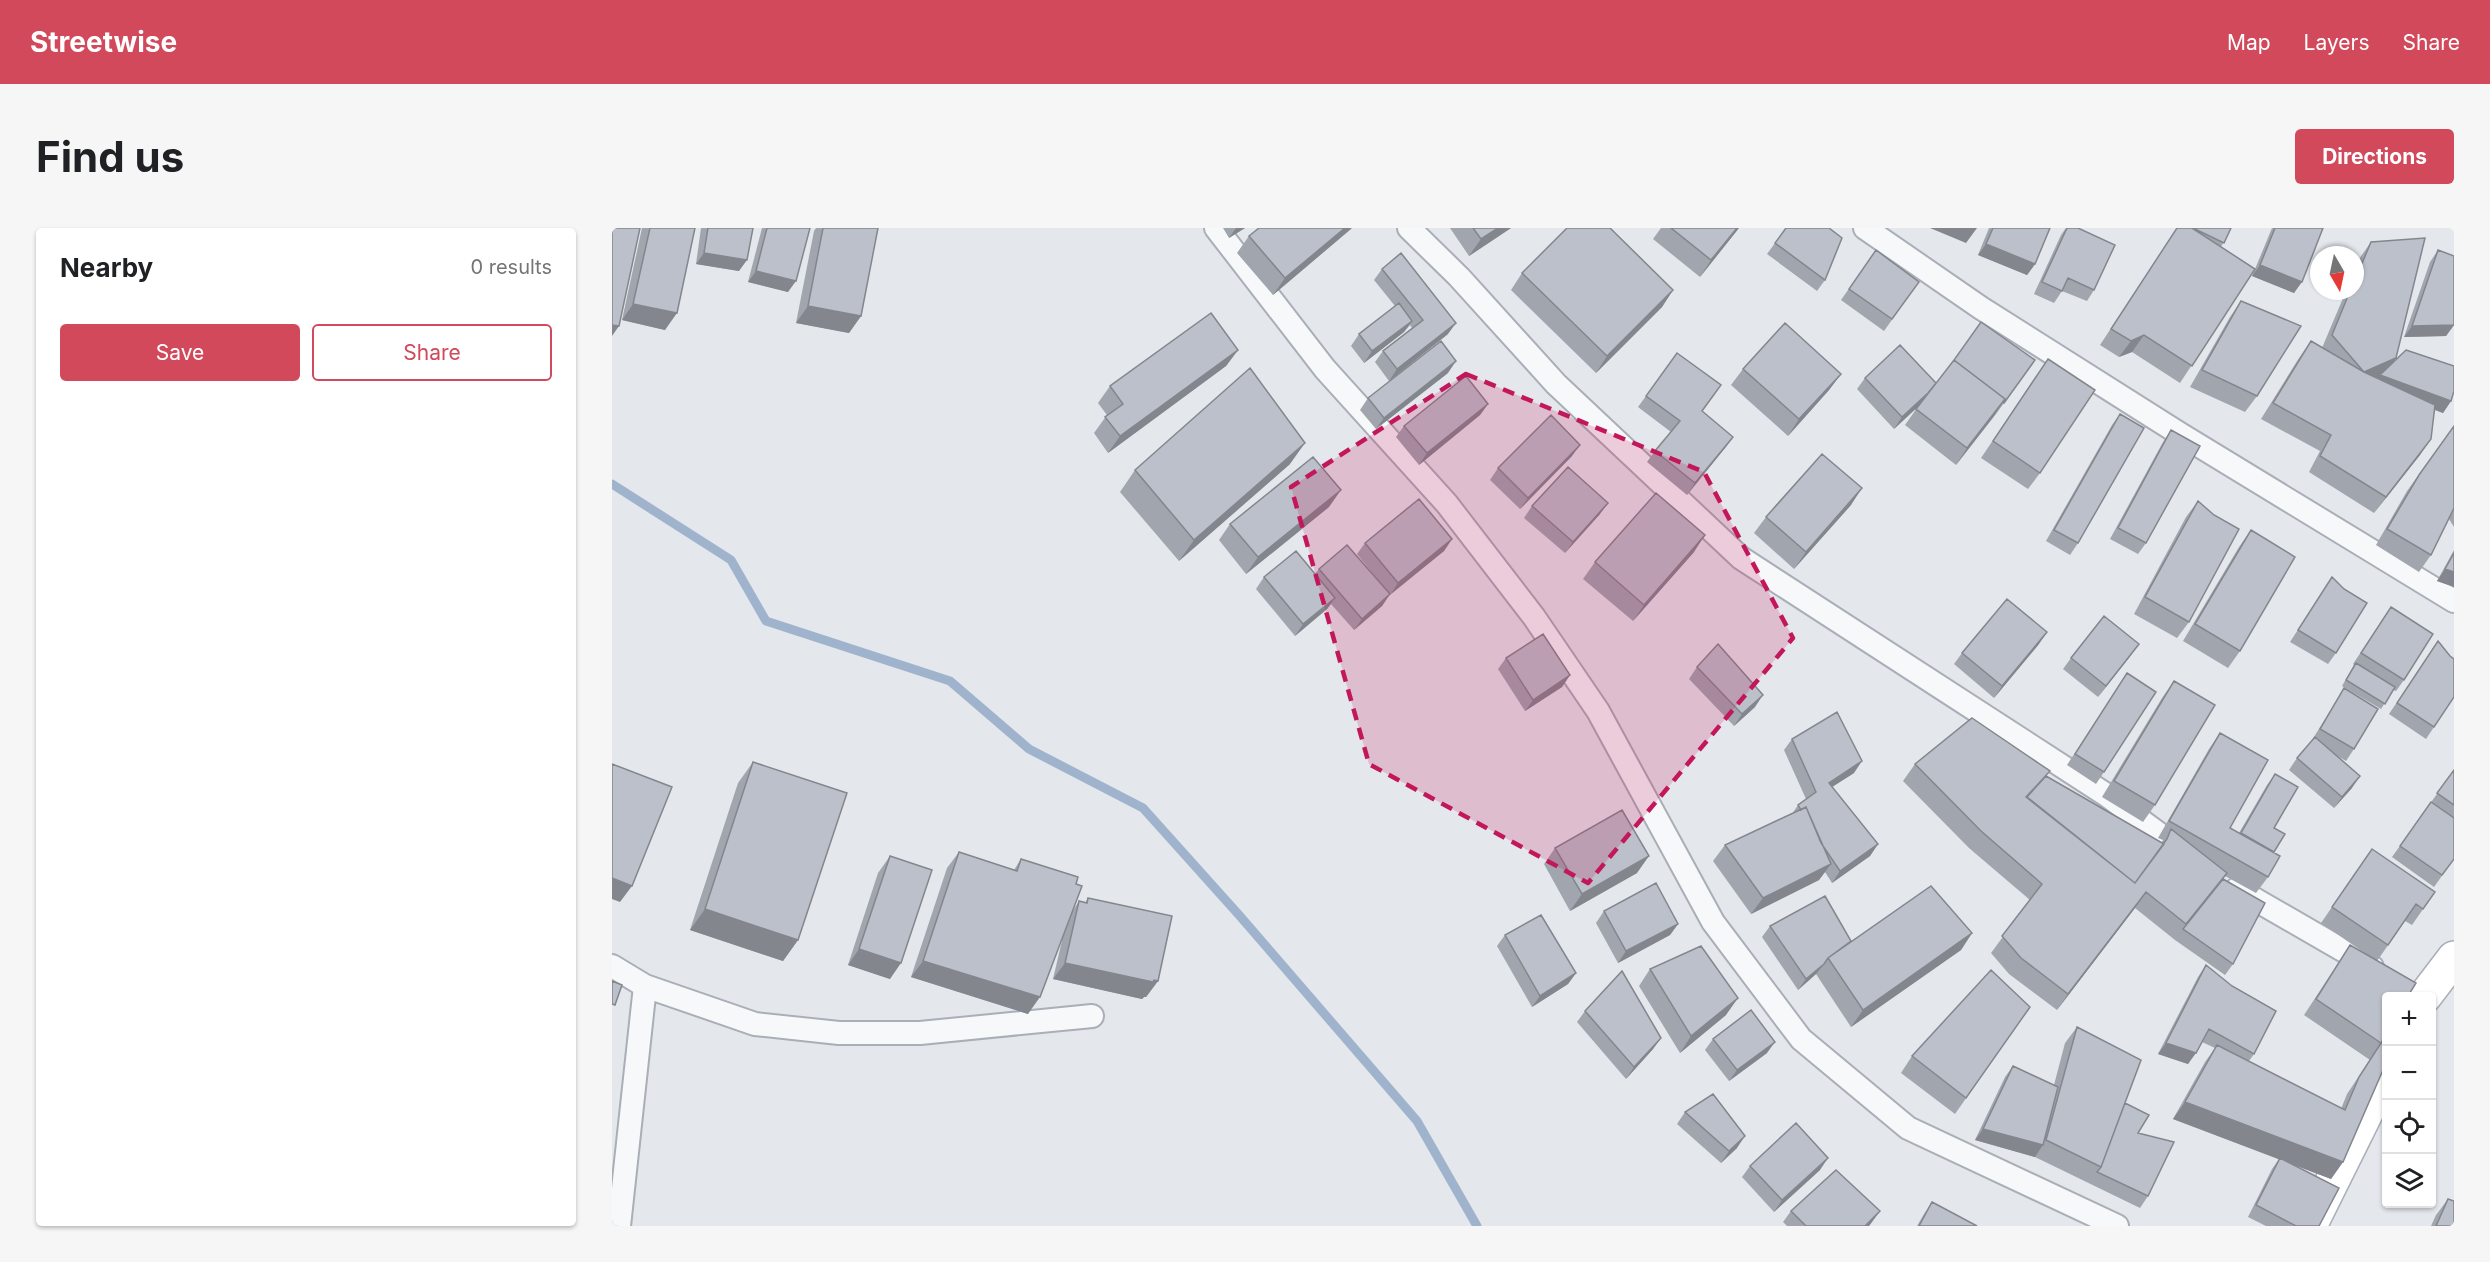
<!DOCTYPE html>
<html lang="en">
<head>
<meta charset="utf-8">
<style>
  :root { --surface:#fff; --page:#f6f6f6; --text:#202124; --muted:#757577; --line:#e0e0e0; --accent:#d1495b }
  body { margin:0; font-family:Inter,sans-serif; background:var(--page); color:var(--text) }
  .controls { position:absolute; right:18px; bottom:18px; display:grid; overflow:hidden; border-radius:6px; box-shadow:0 2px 4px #0004 }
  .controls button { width:54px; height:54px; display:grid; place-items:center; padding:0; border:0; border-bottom:2px solid var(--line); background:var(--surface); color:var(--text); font:30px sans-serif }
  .compass { position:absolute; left:1698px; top:18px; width:54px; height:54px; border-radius:50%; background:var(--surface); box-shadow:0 2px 4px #0004; rotate:171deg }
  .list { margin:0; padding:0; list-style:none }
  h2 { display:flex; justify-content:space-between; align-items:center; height:78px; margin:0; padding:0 24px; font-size:26px }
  h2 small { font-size:20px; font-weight:400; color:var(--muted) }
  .actions { display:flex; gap:12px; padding:18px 24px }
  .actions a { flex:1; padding:14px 0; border:2px solid var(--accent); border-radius:6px; text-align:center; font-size:21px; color:var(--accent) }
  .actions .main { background:var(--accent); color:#fff }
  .icon { flex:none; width:33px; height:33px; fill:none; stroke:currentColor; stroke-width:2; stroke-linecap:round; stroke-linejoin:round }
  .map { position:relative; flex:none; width:1842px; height:998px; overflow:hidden; border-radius:6px }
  header { display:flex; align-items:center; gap:36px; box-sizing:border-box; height:84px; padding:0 30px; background:var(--accent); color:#fff }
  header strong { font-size:28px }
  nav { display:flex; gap:33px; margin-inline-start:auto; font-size:21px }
  .intro { display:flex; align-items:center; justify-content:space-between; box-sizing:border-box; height:144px; padding:0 36px }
  h1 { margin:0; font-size:42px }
  .button { padding:15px 27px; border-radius:6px; background:var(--accent); color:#fff; font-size:21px; font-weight:700 }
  main { display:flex; gap:36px; padding:0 36px }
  aside { flex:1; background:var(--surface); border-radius:6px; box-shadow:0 2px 4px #0004 }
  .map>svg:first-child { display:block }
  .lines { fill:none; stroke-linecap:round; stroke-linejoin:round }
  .stream { stroke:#9fb4cc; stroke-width:9 }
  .street-casing { stroke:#a9aeb7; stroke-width:26 }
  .secondary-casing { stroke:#a9aeb7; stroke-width:36 }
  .street { stroke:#f7f8fa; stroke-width:22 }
  .secondary { stroke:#fff; stroke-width:33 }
  .wall { fill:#a1a5ae }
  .shaded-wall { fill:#83868d }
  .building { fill:#bbc0ca; stroke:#83868d; stroke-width:1.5 }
  .marked { fill:#c2185b; fill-opacity:0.2; stroke:#c2185b; stroke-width:4.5; stroke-dasharray:12 8; stroke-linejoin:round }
</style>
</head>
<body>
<header>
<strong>Streetwise</strong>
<nav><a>Map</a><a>Layers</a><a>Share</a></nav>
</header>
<div class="intro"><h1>Find us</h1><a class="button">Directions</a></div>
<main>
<aside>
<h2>Nearby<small>0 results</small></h2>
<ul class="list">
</ul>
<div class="actions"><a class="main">Save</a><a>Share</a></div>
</aside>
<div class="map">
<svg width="1842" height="998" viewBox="0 0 1842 998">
  <rect width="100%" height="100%" fill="#e4e7ec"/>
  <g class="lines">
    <path class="stream" d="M0 256 119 332 154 393 338 453 417 521 531 580 627 687 805 893 865 998"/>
    <g class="street-casing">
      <path id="street" d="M604 0 713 141 835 276 922 389 986 483 1101 694 1189 811 1296 900 1505 998
        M797 0 847 49 944 156 1129 330 1493 566 1573 625
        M1253 0 1369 80 1568 206 1842 373
        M1625 661 1760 739
        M0 738 33 758 7 998
        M33 758 143 796 227 805H308L480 788"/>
    </g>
    <g class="secondary-casing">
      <path id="secondary" d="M1813 768 1842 730
        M1698 998 1774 845"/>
    </g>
    <use href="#street" class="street"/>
    <use href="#secondary" class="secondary"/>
  </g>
  <path class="wall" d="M30 0H83L53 102 10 92Z
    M89 0H141L127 43 84 36Z
    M150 0H198L176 64 136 54Z
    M204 0H266L249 88 237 105 184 95 202 3Z
    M611 0H633L617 10Z
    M838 0H899L857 28Z
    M1049 0H1127L1088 49 1041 11Z
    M1174 0 1213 52 1205 63 1155 26Z
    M1377 0H1438L1423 36 1415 47 1366 27Z
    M1454 0H1466L1482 62 1475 73 1450 63 1442 75 1422 66 1449 7Z
    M1565 0H1619L1609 19 1643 41 1660 0H1711L1682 65 1640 48 1642 42 1568 155 1520 124 1507 129 1488 117Z
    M739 1 661 67 625 25 637 8Z
    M1759 14 1784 130 1780 135 1839 173 1831 185 1823 182 1808 227 1762 285 1697 244 1708 223 1649 191 1687 130 1699 113 1710 120 1734 63H1743V40L1747 31Z
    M1264 22 1307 54 1272 103 1229 72Z
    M1826 22 1842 97 1834 108 1792 109 1818 34Z
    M770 41 836 106 777 153 763 134 771 123 800 100 798 97 792 104 752 135 739 118 747 106 783 78 762 52Z
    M910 45 1061 62 1050 79 984 145 899 62Z
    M1629 73 1645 168 1633 184 1578 159 1618 89Z
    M626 122 614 138 496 225 482 205 495 187 486 175 498 158Z
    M1423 132 1384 186 1344 237 1293 197 1305 180 1282 201 1245 161 1253 150 1324 155Z
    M1131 141 1229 146 1217 162 1176 208 1119 157Z
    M836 145 764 201 748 182 756 170Z
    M1424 148 1428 245 1416 261 1369 230Z
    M1034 168 1090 183 1121 209 1113 220 1075 267 1035 234 1043 223 1059 204 1026 179Z
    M876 176 868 187 807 237 784 209 792 198Z
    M1508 186 1466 315 1458 327 1434 313 1500 197Z
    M1842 198V299L1837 291 1819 327 1807 344 1764 317 1795 263Z
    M1559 202 1534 315 1526 326 1498 311 1551 214Z
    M960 228 908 281 878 252 886 240Z
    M678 236 567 333 508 264 523 242Z
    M1586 273 1577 394 1565 410 1522 386 1574 289Z
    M1239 277 1182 341 1142 305 1154 289Z
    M920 278 988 286 953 325 912 290Z
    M717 279 634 346 607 312 618 296Z
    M1639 302 1628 423 1616 440 1571 413 1627 319Z
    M840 311 832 323 778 366 770 378 742 402 719 376 715 381 683 408 644 361 652 349 703 346 707 341 775 363 745 326 753 315Z
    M1842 322V359L1825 353Z
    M1082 324 1021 393 971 351 983 334Z
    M1720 349 1724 425 1716 436 1678 414Z
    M1779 379 1792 452 1784 463 1781 462 1769 481 1730 458 1742 437 1741 436Z
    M1826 413 1838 428 1822 499 1814 511 1777 486Z
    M1427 416 1382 470 1342 436 1350 425Z
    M1519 427 1486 469 1451 441 1459 430Z
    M894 430 958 447 950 459 913 483 886 441Z
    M1085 439 1143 479 1122 498 1077 451Z
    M1515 445 1492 544 1484 556 1455 537Z
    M1562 453 1543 577 1531 594 1490 569 1550 470Z
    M1732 460 1742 521 1734 533 1722 526 1740 560 1722 580 1677 542 1685 530 1700 513V512L1725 472Z
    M1608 505 1618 600 1627 605 1655 557 1663 546 1662 624 1656 649 1644 665 1613 648 1611 651 1621 736 1613 747 1563 712 1523 680 1445 782 1397 746 1379 725 1418 672 1357 620 1291 553 1303 536 1434 548 1549 615 1551 612 1546 610 1597 521Z
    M1180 511 1242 545 1220 559 1266 616 1258 628 1220 655 1213 644 1207 652 1139 686 1101 633 1113 617 1180 586 1186 577 1194 571 1172 522Z
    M141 534 186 712 171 733 78 702 126 555Z
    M1842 542V631L1822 659 1780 629Z
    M943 620 1025 645 958 683 932 636Z
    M1760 621 1823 664 1800 697 1793 693 1765 733 1769 815 1758 832 1692 787 1738 717 1757 728 1709 695Z
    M347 624 402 642 409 631 464 656 460 684 467 673 473 675 476 670 546 753 534 769H532L530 771 441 751 452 704 416 786 299 749 335 640Z
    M278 628V751L236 737 266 645Z
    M992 683 1066 696 1058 707 1006 735 984 695Z
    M1158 698 1239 713 1237 715 1360 705 1349 722 1239 799 1204 746 1186 762 1150 709Z
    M893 707 964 745 956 756 920 779 885 718Z
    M1594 737 1642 826 1637 833 1729 881 1735 866 1769 815 1731 934 1719 951 1678 935 1707 998H1654L1636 989 1660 941 1667 931 1561 891 1593 834 1603 820 1590 814 1576 836 1546 826 1586 749Z
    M1038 741 1114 787 1068 825 1027 758Z
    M1418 779 1343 886 1289 845 1300 828Z
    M973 783 1049 810 1041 821 1014 851 965 794Z
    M1465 799 1513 875 1526 905 1536 968 1528 980 1423 929 1363 912 1393 849 1401 838 1442 857 1453 815Z
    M1101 811 1155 825 1117 853 1093 822Z
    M1073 884 1125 920 1109 935 1065 896Z
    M1138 938 1208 942 1162 984 1130 949Z
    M1836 971 1842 998H1819L1824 987Z
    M1320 974 1365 998H1305L1312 986Z
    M1179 983H1268L1257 998H1175L1171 994Z"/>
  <path class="shaded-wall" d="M624 0H633L617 10Z
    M733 0H740L661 67 673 50Z
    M886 0H899L857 28 869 11Z
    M1125 0H1127L1088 49 1099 32Z
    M1318 0H1365L1354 15Z
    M1374 16 1423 36 1415 47 1366 27Z
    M92 25 135 32 127 43 84 36Z
    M1648 37 1690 54 1682 65 1640 48Z
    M144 43 184 53 176 64 136 54Z
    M1061 62 1050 79 984 145 995 128Z
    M21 76 65 85 53 102 10 92Z
    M196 78 249 88 237 105 184 95Z
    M800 93 792 104 752 135 760 123Z
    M844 95 836 106 777 153 785 141Z
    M0 97 7 98 0 108Z
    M1842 97 1834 108 1792 109 1800 98Z
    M1532 107 1520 124 1507 129 1519 113Z
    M626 122 614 138 496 225 508 208Z
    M1784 130 1772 147 1839 173 1831 185 1760 158 1766 149 1740 160 1752 144Z
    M844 133 836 145 764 201 772 190Z
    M1229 146 1217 162 1176 208 1187 191Z
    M1325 157 1317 168 1282 201 1290 189Z
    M1393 171 1382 188 1344 237 1355 220Z
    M876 176 868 187 807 237 815 225Z
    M1121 209 1113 220 1075 267 1083 255Z
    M1819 211 1808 227 1762 285 1774 269Z
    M693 215 678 236 567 333 582 312Z
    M968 217 960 228 908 281 916 270Z
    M1250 260 1239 277 1182 341 1194 324Z
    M729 262 717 279 634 346 646 329Z
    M996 275 988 286 953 325 961 314Z
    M1093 307 1082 324 1021 393 1032 377Z
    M840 311 832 323 778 367 786 355Z
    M1833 341 1842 344V359L1825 353Z
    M778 366 770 378 742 402 750 391Z
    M723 370 715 381 683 408 691 396Z
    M1435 404 1427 416 1382 470 1390 458Z
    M1527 416 1519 427 1486 469 1494 458Z
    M958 447 950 459 913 483 921 472Z
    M1151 467 1143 479 1122 498 1130 486Z
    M1250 533 1242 545 1209 566 1217 555Z
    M1748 548 1740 560 1722 580 1730 569Z
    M1266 616 1258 628 1220 655 1228 643Z
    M1037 628 1025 645 958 683 970 666Z
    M1219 636 1207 652 1139 686 1151 670Z
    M0 650 20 658 8 674 0 671Z
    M1534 664 1523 680 1445 782 1456 766Z
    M93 681 186 712 171 733 78 702Z
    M1066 696 1058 707 1006 735 1014 723Z
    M1360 705 1349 722 1239 799 1251 782Z
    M247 721 289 735 278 751 236 737Z
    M311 733 428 769 416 786 299 749Z
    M453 735 546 753 534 769H532L530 771 441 751Z
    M1212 736 1204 746 1186 762 1194 751Z
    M964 745 956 756 920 779 928 768Z
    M1126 770 1114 787 1068 825 1079 808Z
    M1049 810 1041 821 1014 851 1022 839Z
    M1163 814 1155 825 1117 853 1125 842Z
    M1554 815 1584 825 1576 836 1546 826Z
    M1573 874 1731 934 1719 951 1561 891Z
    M1371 901 1431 917 1423 929 1363 912Z
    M1133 908 1125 920 1109 935 1117 923Z
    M1216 930 1208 942 1162 984 1170 972Z
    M1268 983 1257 998H1253Z"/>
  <path class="building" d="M0 0H28L7 98 0 97Z
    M38 0H83L65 85 21 76Z
    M96 0H141L135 32 92 25Z
    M155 0H198L184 53 144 43Z
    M211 0H266L249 88 196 78Z
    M647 0H733L673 50 637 8Z
    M861 0H886L869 11Z
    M955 0H998L1061 62 995 128 910 45Z
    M1059 0H1125L1099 32Z
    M1174 0H1217L1230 10 1213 52 1163 15Z
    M1381 0H1438L1423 36 1374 16Z
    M1455 0H1466L1503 17 1482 62 1456 50 1450 63 1430 54Z
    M1565 0H1580L1643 41 1580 138 1532 107 1519 113 1499 101Z
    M1581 0H1619L1612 15Z
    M1663 0H1711L1690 54 1648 37Z
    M1813 10 1784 130 1752 144 1720 107 1738 63H1743V52L1759 14Z
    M1264 22 1307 54 1280 91 1237 61Z
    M1826 22 1842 28V97L1800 98Z
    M789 25 844 95 785 141 771 123 811 92 770 41Z
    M1629 73 1689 98 1645 168 1590 142Z
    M787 75 800 93 760 123 747 106Z
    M599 85 626 122 508 208 493 189 511 176 498 158Z
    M1369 94 1423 132 1392 175 1391 174 1393 171 1342 132Z
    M1173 95 1229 146 1187 191 1131 141Z
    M829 113 844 133 772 190 756 170Z
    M1699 113 1752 144 1823 177 1819 211 1774 269 1708 228 1719 207 1661 175Z
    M1288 117 1324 155 1316 165 1290 189 1253 150Z
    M1794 122 1842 138V163L1839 173 1768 147Z
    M1065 125 1109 157 1090 183 1121 209 1083 255 1043 223 1068 193 1034 168Z
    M1436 131 1483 162 1428 245 1381 213Z
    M1342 132 1393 171 1355 220 1304 181Z
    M638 140 693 215 582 312 523 242Z
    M854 148 876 176 815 225 792 198Z
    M1508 186 1532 200 1466 315 1442 302Z
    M939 187 968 217 916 270 886 240Z
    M1842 198V280L1819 327 1775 301 1807 247Z
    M1559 202 1588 218 1534 315 1506 300Z
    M1210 226 1250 260 1194 324 1154 289Z
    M701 229 729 262 646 329 618 296Z
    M956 239 996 275 961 314 920 278Z
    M1044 265 1093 307 1032 377 983 334Z
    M807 271 840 311 786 355 753 315Z
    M1586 273 1602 287 1627 301 1577 394 1533 369Z
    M1639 302 1683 329 1628 423 1583 396Z
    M735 317 778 366 750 391 707 341Z
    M684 323 723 370 691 396 652 349Z
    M1842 325V344L1833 341Z
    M1720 349 1732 361 1755 375 1724 425 1686 402Z
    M1395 371 1435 404 1390 458 1350 425Z
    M1779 379 1821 406 1792 452 1749 425Z
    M1492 388 1527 416 1494 458 1459 430Z
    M931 406 958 447 921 472 894 430Z
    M1826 413 1838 428 1842 431V469L1822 499 1785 475Z
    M1106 416 1151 467 1130 486 1085 439Z
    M1744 435 1783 459 1773 476 1734 452Z
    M1515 445 1544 464 1492 544 1463 526Z
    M1562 453 1603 477 1543 577 1502 553Z
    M1732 460 1766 481 1742 521 1708 501Z
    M1225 484 1250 533 1217 555 1266 616 1228 643 1209 615 1194 579 1189 582 1186 577 1204 564 1180 511Z
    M1360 490 1438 543 1414 569 1523 655 1555 611 1559 601 1615 645 1574 696 1534 664 1456 766 1409 730 1390 708 1430 656 1369 603 1303 536Z
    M1608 505 1656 532 1618 600 1668 628 1656 649 1557 593Z
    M1703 509 1748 548 1730 569 1685 530Z
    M141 534 235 565 186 712 93 681Z
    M0 536 60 559 20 658 0 650Z
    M1842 542V577L1825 565Z
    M1663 546 1686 559 1662 600 1673 606 1662 624 1629 605Z
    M1434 548 1552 616 1523 655 1415 569Z
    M1819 574 1842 590V631L1830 647 1788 618Z
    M1194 579 1219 636 1151 670 1113 617Z
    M1010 582 1037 628 970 666 943 620Z
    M1760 621 1823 664 1811 681 1804 676 1776 717 1720 679Z
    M347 624 405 643 409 631 466 649 464 656 470 658 428 769 311 733Z
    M278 628 320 642 289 735 247 721Z
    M1611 651 1653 675 1621 736 1571 701Z
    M1044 655 1066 696 1014 723 992 683Z
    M1319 658 1360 705 1251 782 1216 730Z
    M1213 668 1239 713 1216 730 1212 736 1194 751 1158 698Z
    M476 670 560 688 546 753 542 752 541 754 453 735 467 673 475 675Z
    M929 687 964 745 928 768 893 707Z
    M1738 717 1804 755 1796 768H1774V806L1769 815 1704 771Z
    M1089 718 1126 770 1079 808 1038 741Z
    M1594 737 1620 758 1664 783 1642 826 1597 801 1584 825 1554 815Z
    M1379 742 1418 779 1354 870 1300 828Z
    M1010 743 1049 810 1022 839 973 783Z
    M0 753 10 757 3 777 0 776Z
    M1139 782 1163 814 1125 842 1101 811Z
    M1465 799 1529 832 1489 939 1434 912Z
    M1769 815 1774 817V835L1731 934 1573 874 1605 817 1733 882 1747 849Z
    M1401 838 1446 859 1431 917 1371 901Z
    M1101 866 1133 908 1117 923 1073 884Z
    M1513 875 1537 887 1526 905 1562 914 1536 968 1485 944 1489 939Z
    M1184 895 1216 930 1170 972 1138 938Z
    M1668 930 1727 960 1707 998H1684L1644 977Z
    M1224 942 1268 983 1253 998H1194L1179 983Z
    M1836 971 1842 973V998H1824Z
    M1320 974 1365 998H1307Z"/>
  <path class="marked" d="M854 146 1092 244 1181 410 976 655 757 536 679 259Z"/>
</svg>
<div class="controls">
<button>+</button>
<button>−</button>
<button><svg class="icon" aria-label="locate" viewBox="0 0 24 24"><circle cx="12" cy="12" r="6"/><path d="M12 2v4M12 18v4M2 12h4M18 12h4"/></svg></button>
<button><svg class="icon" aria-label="layers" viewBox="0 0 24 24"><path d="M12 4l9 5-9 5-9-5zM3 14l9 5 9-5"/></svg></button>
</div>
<svg class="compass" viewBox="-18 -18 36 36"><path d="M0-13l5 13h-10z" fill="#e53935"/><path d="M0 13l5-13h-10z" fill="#757577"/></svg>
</div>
</main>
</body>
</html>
